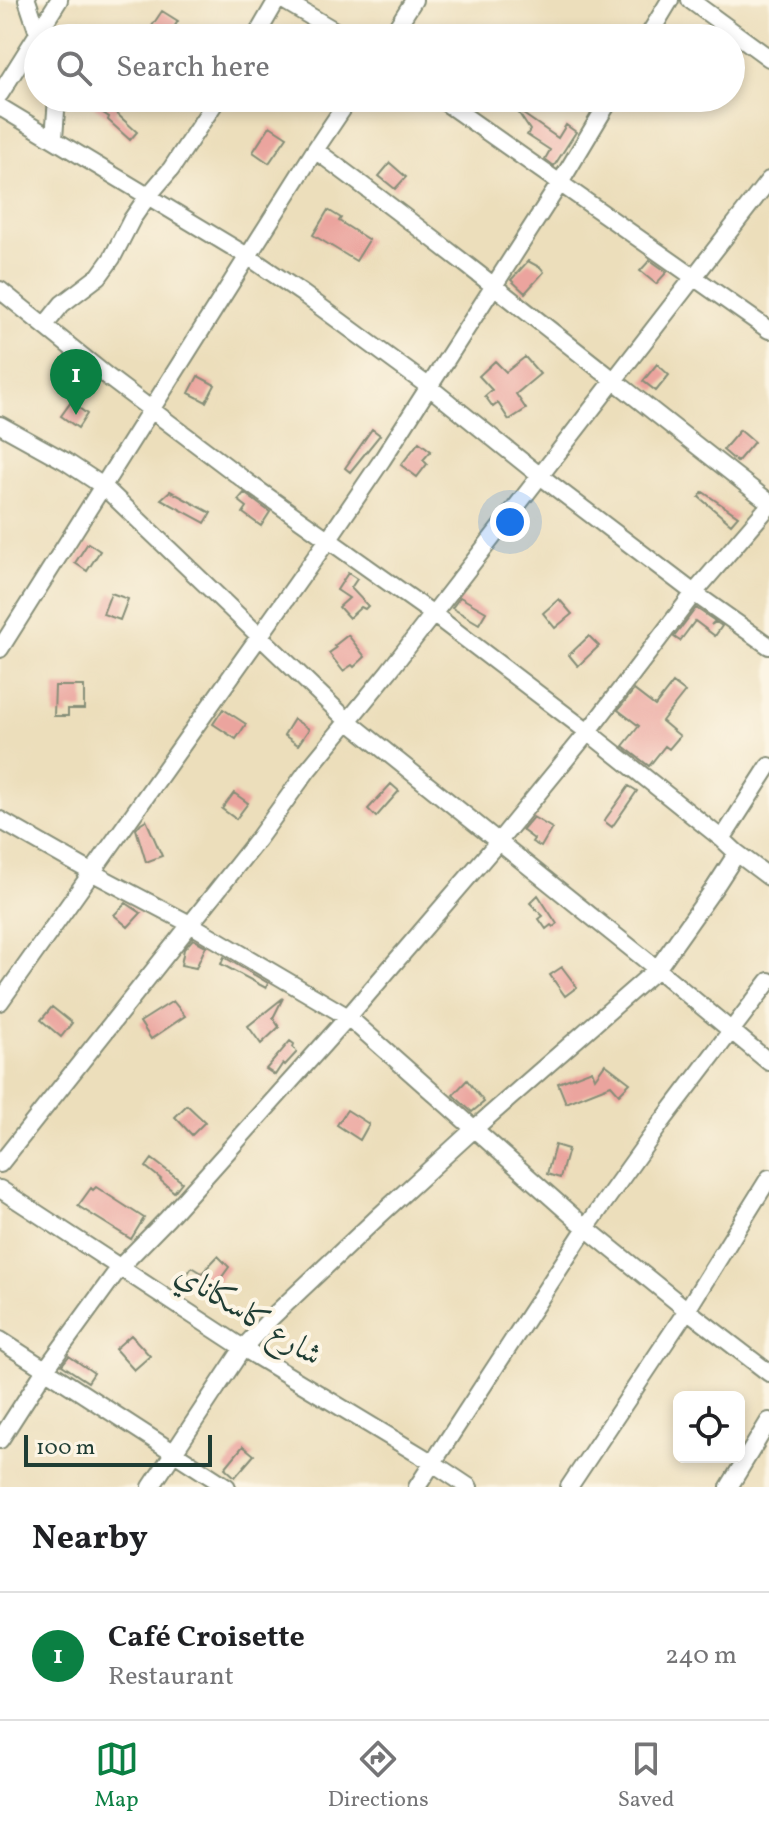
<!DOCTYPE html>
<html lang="en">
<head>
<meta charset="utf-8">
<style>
  :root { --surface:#fff; --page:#f6f6f6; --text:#202124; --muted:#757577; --line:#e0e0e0; --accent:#0b8043 }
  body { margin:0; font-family:Vollkorn,Amiri,serif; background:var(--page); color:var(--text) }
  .controls { position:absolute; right:24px; bottom:24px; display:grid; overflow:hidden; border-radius:12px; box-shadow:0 4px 12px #0003 }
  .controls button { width:72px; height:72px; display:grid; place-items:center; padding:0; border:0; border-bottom:2px solid var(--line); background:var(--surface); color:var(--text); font:40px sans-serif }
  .scale { position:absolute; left:24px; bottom:20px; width:188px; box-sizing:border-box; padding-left:8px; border:4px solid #1f3d34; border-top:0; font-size:22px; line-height:28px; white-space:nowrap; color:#1f3d34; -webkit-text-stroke:6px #fcf5e5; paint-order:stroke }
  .you { position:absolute; left:510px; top:522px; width:28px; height:28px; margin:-20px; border:6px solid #fff; border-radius:50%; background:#1a73e8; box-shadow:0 0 0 12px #1a73e833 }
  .badge { display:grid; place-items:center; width:52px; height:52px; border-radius:50%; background:var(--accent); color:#fff; font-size:26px; font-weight:700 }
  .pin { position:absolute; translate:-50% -66px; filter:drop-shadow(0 2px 4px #0008) }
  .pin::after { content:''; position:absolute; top:42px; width:28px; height:24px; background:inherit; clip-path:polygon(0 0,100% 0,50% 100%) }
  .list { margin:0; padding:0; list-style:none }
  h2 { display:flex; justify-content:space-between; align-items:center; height:104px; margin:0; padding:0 32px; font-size:34px }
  h2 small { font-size:26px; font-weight:400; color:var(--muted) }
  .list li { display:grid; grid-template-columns:52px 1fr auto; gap:24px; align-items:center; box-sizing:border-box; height:128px; padding:0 32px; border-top:2px solid var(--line) }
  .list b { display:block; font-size:30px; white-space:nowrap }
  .list p { margin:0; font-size:26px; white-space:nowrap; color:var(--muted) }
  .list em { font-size:26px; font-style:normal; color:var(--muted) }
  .icon { flex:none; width:44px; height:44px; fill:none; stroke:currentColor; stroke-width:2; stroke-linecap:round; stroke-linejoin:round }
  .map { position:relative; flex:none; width:769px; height:1487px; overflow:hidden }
  .search { position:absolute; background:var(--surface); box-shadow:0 4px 12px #0003; left:24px; right:24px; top:24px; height:88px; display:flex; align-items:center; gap:20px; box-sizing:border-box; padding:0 28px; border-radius:44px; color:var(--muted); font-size:30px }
  .sheet { height:232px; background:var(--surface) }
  nav { display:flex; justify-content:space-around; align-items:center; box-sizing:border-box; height:112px; border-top:2px solid var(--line); background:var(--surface); font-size:22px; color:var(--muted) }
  nav a { display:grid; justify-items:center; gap:4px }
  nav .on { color:var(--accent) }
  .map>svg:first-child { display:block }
  .building { fill:#eba49e }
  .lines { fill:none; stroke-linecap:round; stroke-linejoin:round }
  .minor-casing { stroke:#868e78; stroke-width:20 }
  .minor { stroke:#fff; stroke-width:16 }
  .labels { text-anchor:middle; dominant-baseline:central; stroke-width:8; stroke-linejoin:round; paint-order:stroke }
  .street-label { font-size:32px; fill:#1f3d34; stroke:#fcf5e5 }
</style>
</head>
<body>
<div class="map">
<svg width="769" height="1487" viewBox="0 0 769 1487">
  <rect width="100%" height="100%" fill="#fcf5e5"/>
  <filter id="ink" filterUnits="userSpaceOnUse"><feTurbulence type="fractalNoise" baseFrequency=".0125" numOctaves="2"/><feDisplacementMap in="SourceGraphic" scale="16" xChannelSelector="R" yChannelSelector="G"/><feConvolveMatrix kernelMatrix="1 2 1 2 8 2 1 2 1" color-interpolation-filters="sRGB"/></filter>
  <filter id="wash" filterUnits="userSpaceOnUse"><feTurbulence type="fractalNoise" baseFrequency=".006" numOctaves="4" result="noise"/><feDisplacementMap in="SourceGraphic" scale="32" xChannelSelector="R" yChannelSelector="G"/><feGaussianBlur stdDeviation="1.8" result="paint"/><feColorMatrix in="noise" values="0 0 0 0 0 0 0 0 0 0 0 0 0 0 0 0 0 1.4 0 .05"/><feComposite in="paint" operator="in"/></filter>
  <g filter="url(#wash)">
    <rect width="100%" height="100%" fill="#ecdebb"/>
    <g id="blocks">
      <path class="building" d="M162 11 178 21 167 38H158L148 32Z
        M100 98H110L120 104 115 112 137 132 130 140 108 120 109 117 94 107Z
        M516 109 558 138 566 125 576 132 554 166 545 159 550 150 527 135 530 130Z
        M270 126 287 137 269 163 253 152Z
        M390 163 406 177 395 189 379 176Z
        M328 210 341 218 339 221 369 240 356 261 313 235Z
        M650 260 667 272 656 284 640 271Z
        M528 261 541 268 544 272 525 293 511 280Z
        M525 357 540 374 516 394 526 409 509 420 498 403 493 407 485 396 492 390 479 376 495 361 506 372Z
        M657 364 669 375 656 391 643 381Z
        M198 376 215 385 206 402 189 393Z
        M71 402 87 414 78 428 61 416Z
        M372 429 380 435 350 472 345 468Z
        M740 430 754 442 737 462 723 450Z
        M419 442 431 451 423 460 427 464 417 477 401 465Z
        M170 491 211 513 205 523 161 499Z
        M703 492 738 516 731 524 699 497Z
        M244 493 270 512 261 526 243 513 247 507 238 500Z
        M88 543 100 551 87 571 75 563Z
        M348 573 357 579 351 588 368 606 365 609 361 607 349 618 339 607 349 598 337 590Z
        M111 593 128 599 120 620 103 614Z
        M460 597 486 612 479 624 452 608Z
        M559 599 572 614 555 628 543 613Z
        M696 608 715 621 711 625 716 622 722 626 715 636 695 621 680 641 674 637Z
        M348 635 365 657 354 667 352 665 343 671 329 653 336 648 334 646Z
        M589 636 599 646 578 666 569 655Z
        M673 683 685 692 662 721 680 736 669 749 665 746 649 766 623 746 639 726 618 710 634 690 655 706Z
        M55 686H84V709H68V716H54Z
        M223 709 246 724 236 739 213 724Z
        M294 719 309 729 298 745 284 735Z
        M391 784 399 791 376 817 368 809Z
        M629 786 637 791 612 827 604 821Z
        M234 793 248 803 236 819 222 809Z
        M533 817 552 828 541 847 532 842 534 839 522 830Z
        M146 820 162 856 146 862 136 829 141 823Z
        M538 895 557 924 553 927 551 925 546 929 539 919 543 916 530 903Z
        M126 903 141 913 128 927 114 915Z
        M193 939 206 946 196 968 181 965 184 949Z
        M224 957 268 983 266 988 221 964Z
        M562 967 577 987 565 996 550 975Z
        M283 998 273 1018 279 1027 261 1044 248 1026Z
        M173 1001 185 1016 151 1039 140 1022Z
        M52 1007 72 1023 61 1037 41 1020Z
        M290 1041 294 1044 293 1047 297 1052 285 1065 283 1063 275 1075 266 1069Z
        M605 1064 630 1083 619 1094 611 1085 566 1103 558 1083 592 1070 595 1078Z
        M467 1080 484 1102 472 1112 453 1095Z
        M187 1105 205 1122 192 1135 175 1117Z
        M347 1110 369 1124 360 1140 337 1125Z
        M555 1145 568 1149 560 1178 547 1174Z
        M152 1159 182 1182 174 1192 160 1180 161 1179 146 1167Z
        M96 1187 144 1218 131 1239 78 1206 91 1188 93 1190Z
        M218 1256 229 1267 211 1292 186 1276 192 1267 202 1273Z
        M131 1335 150 1356 134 1370 115 1349Z
        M69 1356 94 1373 88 1382 62 1365Z
        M243 1446 254 1455 235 1477 225 1468Z"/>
    </g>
  </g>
  <g filter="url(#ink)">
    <use href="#blocks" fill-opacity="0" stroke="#868e78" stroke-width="2"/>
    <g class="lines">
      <g class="minor-casing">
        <path id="minor" d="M27 0 39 36
          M283 0 347 38
          M690 0 769 58
          M255 38 277 0
          M390 38 414 0
          M647 38 670 0
          M0 94 59 0
          M439 98 769 330
          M0 107 249 257 303 294 428 386 539 475 694 593 769 646
          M54 138 57 98
          M315 150C470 264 618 385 769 502
          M0 290 108 377 247 482 433 614 588 732 722 839 737 853 769 877
          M45 325 62 304 99 276 112 258 132 219 148 196 171 169 218 98
          M0 425 65 461 103 486 348 721 657 969 769 1062
          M0 649 315 150 350 98
          M0 820 93 873 190 924 348 1017 586 1228 687 1310 769 1373
          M722 839 769 766
          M0 1002 327 541 382 460 560 183 611 98
          M0 1164 258 839 307 771 389 671 769 180
          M0 1189 243 1348 433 1463 469 1487
          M0 1340 227 1487
          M0 1440 45 1370 120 1267 167 1219 348 1017 499 841 588 732 694 593 769 506
          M151 1487 243 1348 271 1318 379 1216 474 1129 657 969 715 887 737 853
          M417 1487 586 1228 661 1123 769 981
          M569 1487 687 1310 769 1178
          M729 1487 769 1421"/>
      </g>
      <use href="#minor" class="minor"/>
    </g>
  </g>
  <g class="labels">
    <g class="street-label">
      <text transform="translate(248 1316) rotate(32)">شارع كاسكاناي</text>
    </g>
  </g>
</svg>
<div class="controls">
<button><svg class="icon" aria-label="locate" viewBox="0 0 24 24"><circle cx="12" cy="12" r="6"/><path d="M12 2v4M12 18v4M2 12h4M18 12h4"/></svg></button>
</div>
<div class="scale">100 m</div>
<div class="you"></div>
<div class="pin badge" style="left:76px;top:415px">1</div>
<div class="search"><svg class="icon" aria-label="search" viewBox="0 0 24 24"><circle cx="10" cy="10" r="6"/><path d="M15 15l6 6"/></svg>Search here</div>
</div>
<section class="sheet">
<h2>Nearby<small></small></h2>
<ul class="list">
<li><span class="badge">1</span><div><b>Café Croisette</b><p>Restaurant</p></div><em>240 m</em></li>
</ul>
</section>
<nav>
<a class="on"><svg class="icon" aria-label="map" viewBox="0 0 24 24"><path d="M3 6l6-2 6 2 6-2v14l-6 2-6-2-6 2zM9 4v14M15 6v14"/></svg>Map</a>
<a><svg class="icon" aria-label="directions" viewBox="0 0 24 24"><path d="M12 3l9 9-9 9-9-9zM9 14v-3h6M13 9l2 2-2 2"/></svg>Directions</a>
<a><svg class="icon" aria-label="saved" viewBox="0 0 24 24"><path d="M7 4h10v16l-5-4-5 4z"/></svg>Saved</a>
</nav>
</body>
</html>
